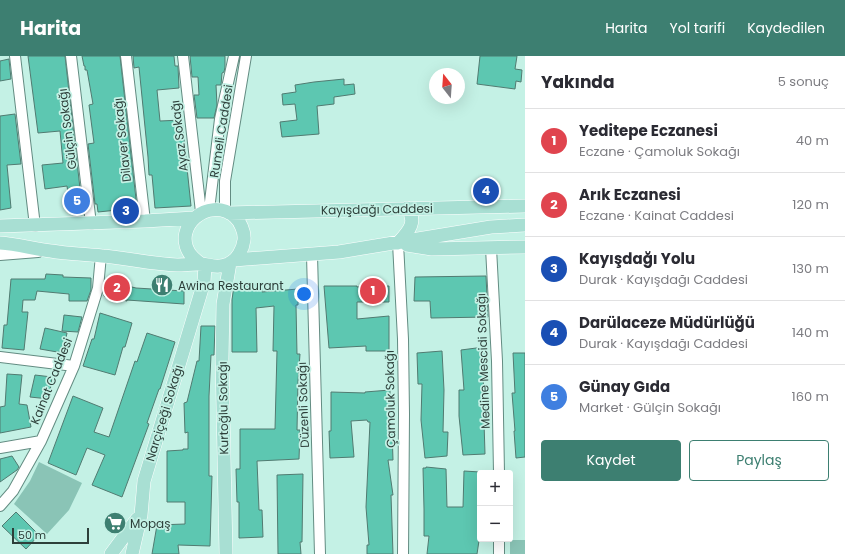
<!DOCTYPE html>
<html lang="tr">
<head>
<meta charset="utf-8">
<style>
  :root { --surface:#fff; --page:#f7f7f7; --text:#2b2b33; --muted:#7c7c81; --line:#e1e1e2; --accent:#3d7f71 }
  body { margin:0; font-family:Poppins,sans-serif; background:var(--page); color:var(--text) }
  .controls { position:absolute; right:12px; bottom:12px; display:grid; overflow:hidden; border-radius:4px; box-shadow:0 4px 16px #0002 }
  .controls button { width:36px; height:36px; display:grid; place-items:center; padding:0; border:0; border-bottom:1px solid var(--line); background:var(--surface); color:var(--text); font:20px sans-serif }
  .compass { position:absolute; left:429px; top:12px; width:36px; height:36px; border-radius:50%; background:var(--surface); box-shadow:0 4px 16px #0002; rotate:343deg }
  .scale { position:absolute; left:12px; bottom:10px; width:77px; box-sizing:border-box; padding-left:4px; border:2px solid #2d3f3a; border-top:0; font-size:11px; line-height:14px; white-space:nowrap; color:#2d3f3a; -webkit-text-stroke:3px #c4f1e5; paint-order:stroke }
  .you { position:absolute; left:304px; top:238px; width:14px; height:14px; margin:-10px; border:3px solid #fff; border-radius:50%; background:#1a73e8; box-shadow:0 0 0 6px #1a73e833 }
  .badge { display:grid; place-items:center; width:26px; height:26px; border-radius:50%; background:var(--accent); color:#fff; font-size:13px; font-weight:700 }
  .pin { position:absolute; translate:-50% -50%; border:2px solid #fff; box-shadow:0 1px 4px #0006 }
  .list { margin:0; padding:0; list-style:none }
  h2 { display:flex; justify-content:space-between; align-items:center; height:52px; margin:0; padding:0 16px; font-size:17px }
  h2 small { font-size:13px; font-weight:400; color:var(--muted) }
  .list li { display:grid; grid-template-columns:26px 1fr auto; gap:12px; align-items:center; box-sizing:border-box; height:64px; padding:0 16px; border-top:1px solid var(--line) }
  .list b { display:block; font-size:15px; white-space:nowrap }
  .list p { margin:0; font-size:13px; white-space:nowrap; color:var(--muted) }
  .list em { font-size:13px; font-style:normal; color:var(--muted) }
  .actions { display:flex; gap:8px; padding:12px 16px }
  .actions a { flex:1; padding:9px 0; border:1px solid var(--accent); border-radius:4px; text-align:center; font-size:14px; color:var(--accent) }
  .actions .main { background:var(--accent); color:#fff }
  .map { position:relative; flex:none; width:525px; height:498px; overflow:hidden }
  header { display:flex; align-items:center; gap:24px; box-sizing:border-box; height:56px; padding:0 20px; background:var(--accent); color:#fff }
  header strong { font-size:19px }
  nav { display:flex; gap:22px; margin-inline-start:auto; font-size:14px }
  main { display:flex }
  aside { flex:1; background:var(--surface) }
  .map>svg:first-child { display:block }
  .green { fill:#8ac4b6 }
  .building { fill:#5dc7b1; stroke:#517b71 }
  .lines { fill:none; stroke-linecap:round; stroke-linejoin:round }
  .minor-casing { stroke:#638c82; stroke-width:12 }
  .major-casing { stroke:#fff; stroke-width:14 }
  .minor { stroke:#fff; stroke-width:10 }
  .major { stroke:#a8dfd3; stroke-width:13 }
  .labels { text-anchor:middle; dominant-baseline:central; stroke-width:3.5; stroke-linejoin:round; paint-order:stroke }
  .street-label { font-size:12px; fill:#2d3f3a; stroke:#c4f1e5 }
  .poi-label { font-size:12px; fill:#2d3f3a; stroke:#c4f1e5; text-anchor:start }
</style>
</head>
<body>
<header>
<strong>Harita</strong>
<nav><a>Harita</a><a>Yol tarifi</a><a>Kaydedilen</a></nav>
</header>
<main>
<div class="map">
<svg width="525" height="498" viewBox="0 0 525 498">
  <rect width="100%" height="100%" fill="#c4f1e5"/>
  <path class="green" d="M39 406 82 427 69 454 47 478 14 448 30 425Z
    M510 484H525V498H510Z"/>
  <path class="building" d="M28 0H65L82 150 70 151 67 130 45 133 42 109 63 107 60 75 38 77Z
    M82 0H120L137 152 98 156 97 148H95L88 88 94 87 89 49 93 48 87 14H85V10H84Z
    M133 0H174L175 10H178L179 32 157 34 160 65 182 64 191 150 155 152 152 119H149L148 101 139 11 134 12Z
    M190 0H225V11L224 16 222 17 221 29H216L217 49 214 62H197L194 39H199L198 21H192Z
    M480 0H517L515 13 522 14 521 26 516 25 515 33 477 28Z
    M9 3 11 23 0 25V5Z
    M344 23V29L354 28 355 38 334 41V48L317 50 319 78 282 81 280 66 297 64 295 48 283 49 282 38 296 36 295 29 314 26Z
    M15 58 21 108 7 109 11 152 0 154V60Z
    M46 218 63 219V221L91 222V234L87 245H69V238L37 235 35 244H23L22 256H28L24 294 2 292 4 269H7L11 223H45Z
    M486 220 488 261 431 262 430 245H414L415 221Z
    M107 225 136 232 184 235V248L127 244V245L104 240Z
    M262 228V236L298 233V249H296L297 298H300L298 325 297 374H300L299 403 257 405 259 454H262L263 481 239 482V446H237L236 413H240V373H275L277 295H273L274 250 256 252 257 296H232V244L234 229Z
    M324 230H357V231L389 230V246H357V263L389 260V295H366V290L329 292Z
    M100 257 132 267 125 291H123L115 319 83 310 92 283H94Z
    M64 259 82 261 78 276 62 275Z
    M201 270H215L214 299H211L209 340V420H212L210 490 178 489 179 498H152L157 469 185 468V446H167V395L183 394V393H188V376L185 377 184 347 187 346 197 305H199Z
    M45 272 67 277 63 297 40 293Z
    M147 277 175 286 160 333H159L147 367 149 368 122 441 92 429 105 399 87 392 76 419 48 407 73 340 103 352 94 376 109 381 135 305 137 306Z
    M484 291 486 322H483L486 366H484L485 398 463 399 459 360V334H464L461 294Z
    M442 295 444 334 443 376H448L447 400 425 402 421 364 422 328H418L417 297Z
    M513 297H525V401L516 402 514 375H515L512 337H515Z
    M7 318 22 319 19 348 27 349 31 371 0 377V351L5 350Z
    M35 319 52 321 49 343 30 341Z
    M390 334V375H392L393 404H388L393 439H391L393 498H367V489H369L366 451 370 366H368L367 364 351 365 354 401 330 402 329 375H331V336L365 337V336Z
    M12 400 19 411 17 414 0 426V403Z
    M426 411 446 413 447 451H463L464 415 480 416V478L477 498H427L429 480H424V453L423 412H426Z
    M303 418 302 486H300L301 498H278L277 419Z
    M16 456 39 479 26 493 2 470Z"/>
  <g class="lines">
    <g class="minor-casing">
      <path id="minor" d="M15 0 35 170
        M71 0 91 168
        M126 0 145 165
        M183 0 201 156
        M209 154 220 63 234 0
        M225 155V125L246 0
        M398 187 403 283 404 358 403 498
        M491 192 497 305 499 417
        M0 199 38 196
        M312 199 320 498
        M0 301 74 310
        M0 392 41 385
        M0 450 13 435 41 385 74 310 98 232 101 199
        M499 483V498"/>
    </g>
    <g class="major-casing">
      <path id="major" d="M229 157 525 150
        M0 170 145 165 194 162
        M0 187C17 188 34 193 51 195 68 198 85 198 102 200 127 202 152 208 177 209 184 209 191 208 198 208 211 208 215 213 228 208 237 204 243 193 244 184 245 176 240 165 234 160 208 140 172 171 190 198 193 202 197 205 201 208
        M398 187C408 176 418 166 407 152
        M407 189 432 193 525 191
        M234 204 339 196 491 171 525 169
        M111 498 137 463
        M132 498 141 459 144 425 204 226 205 209
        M226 498 222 303 223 248 230 207"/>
    </g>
    <use href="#minor" class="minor"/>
    <use href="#major" class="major"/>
  </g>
  <defs>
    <g id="restaurant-disc" transform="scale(1.15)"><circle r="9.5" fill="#3d7f71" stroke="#c4f1e5"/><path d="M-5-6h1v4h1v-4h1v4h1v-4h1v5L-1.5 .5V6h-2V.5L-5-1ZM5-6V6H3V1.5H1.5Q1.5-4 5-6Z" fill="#fff"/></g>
    <g id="supermarket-disc" transform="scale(1.15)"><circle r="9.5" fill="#3d7f71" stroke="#c4f1e5"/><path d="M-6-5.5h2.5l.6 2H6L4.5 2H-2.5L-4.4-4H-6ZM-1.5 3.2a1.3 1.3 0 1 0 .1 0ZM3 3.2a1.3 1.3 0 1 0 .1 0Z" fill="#fff"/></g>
  </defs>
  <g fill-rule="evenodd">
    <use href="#restaurant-disc" x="162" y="229"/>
    <use href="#supermarket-disc" x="115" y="467"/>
  </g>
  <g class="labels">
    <g class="street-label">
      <text transform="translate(67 73) rotate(-97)">Gülçin Sokağı</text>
      <text transform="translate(221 75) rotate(-81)">Rumeli Caddesi</text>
      <text transform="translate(179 80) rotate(-97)">Ayaz Sokağı</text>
      <text transform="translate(122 84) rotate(-96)">Dilaver Sokağı</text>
      <text transform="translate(377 153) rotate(-1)">Kayışdağı Caddesi</text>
      <text transform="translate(483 305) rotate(-92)">Medine Mescidi Sokağı</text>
      <text transform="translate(51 325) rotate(-68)">Kainat Caddesi</text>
      <text transform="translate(390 343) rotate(-91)">Çamoluk Sokağı</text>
      <text transform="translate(303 349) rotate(-92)">Düzenli Sokağı</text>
      <text transform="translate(223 352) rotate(-91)">Kurtoğlu Sokağı</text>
      <text transform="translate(164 357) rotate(-73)">Narçiçeği Sokağı</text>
    </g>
    <g class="poi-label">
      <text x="178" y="229">Awina Restaurant</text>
      <text x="130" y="467">Mopaş</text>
    </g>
  </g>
</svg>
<div class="controls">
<button>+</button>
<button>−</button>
</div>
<svg class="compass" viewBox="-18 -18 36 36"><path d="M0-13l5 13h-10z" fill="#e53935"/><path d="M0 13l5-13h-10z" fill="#7c7c81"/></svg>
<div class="scale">50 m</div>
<div class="you"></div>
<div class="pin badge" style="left:373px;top:235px;background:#e0444e">1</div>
<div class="pin badge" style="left:117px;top:232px;background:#e0444e">2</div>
<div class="pin badge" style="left:126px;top:155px;background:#1a4fb4">3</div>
<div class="pin badge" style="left:486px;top:135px;background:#1a4fb4">4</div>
<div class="pin badge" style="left:77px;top:145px;background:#3f7fe0">5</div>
</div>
<aside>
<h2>Yakında<small>5 sonuç</small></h2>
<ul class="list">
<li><span class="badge" style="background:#e0444e">1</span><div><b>Yeditepe Eczanesi</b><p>Eczane · Çamoluk Sokağı</p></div><em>40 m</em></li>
<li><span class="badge" style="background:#e0444e">2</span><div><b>Arık Eczanesi</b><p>Eczane · Kainat Caddesi</p></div><em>120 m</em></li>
<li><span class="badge" style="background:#1a4fb4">3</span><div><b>Kayışdağı Yolu</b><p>Durak · Kayışdağı Caddesi</p></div><em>130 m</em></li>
<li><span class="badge" style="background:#1a4fb4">4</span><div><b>Darülaceze Müdürlüğü</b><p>Durak · Kayışdağı Caddesi</p></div><em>140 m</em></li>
<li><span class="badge" style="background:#3f7fe0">5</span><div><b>Günay Gıda</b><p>Market · Gülçin Sokağı</p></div><em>160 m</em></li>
</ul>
<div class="actions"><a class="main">Kaydet</a><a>Paylaş</a></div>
</aside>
</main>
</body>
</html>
